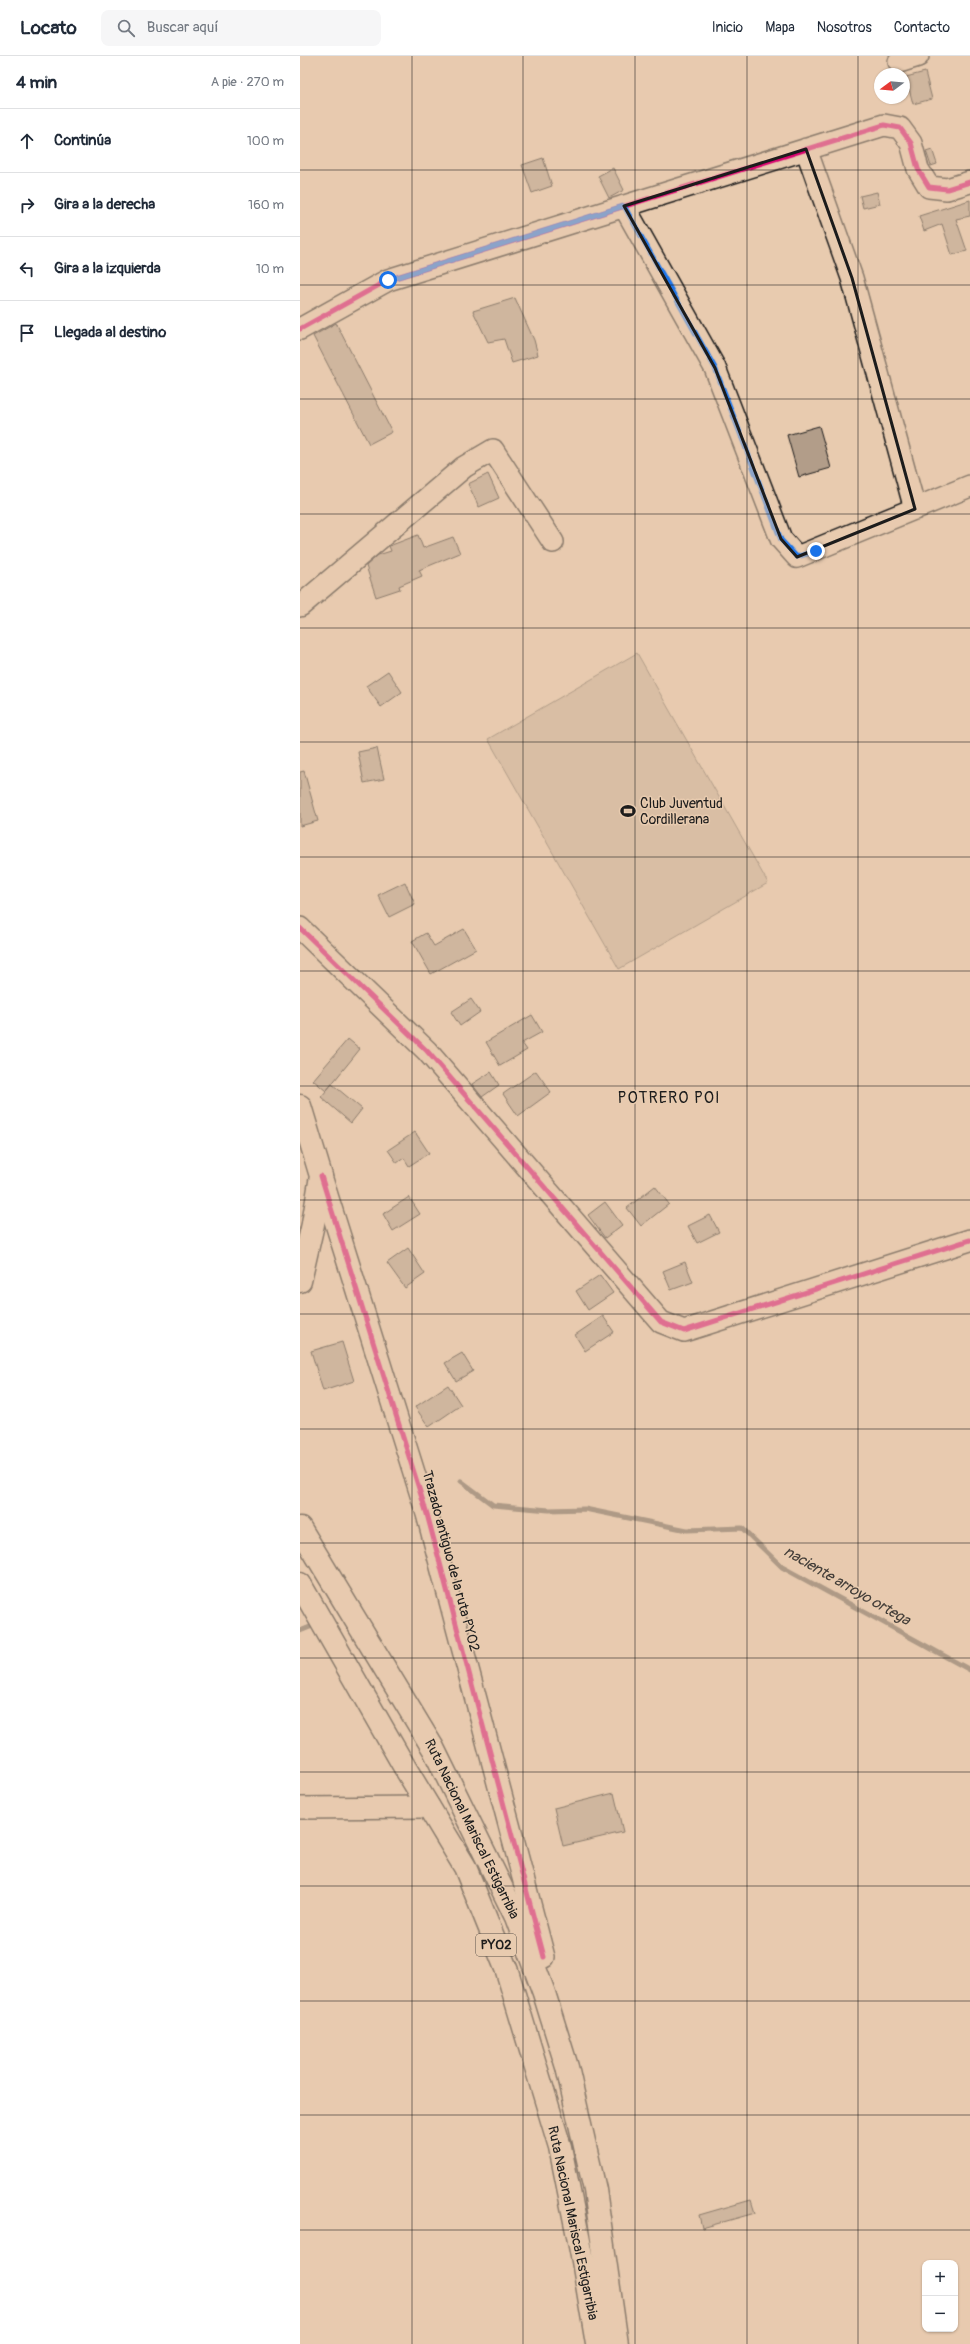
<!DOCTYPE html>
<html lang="es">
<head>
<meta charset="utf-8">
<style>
  :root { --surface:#fff; --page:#f6f6f7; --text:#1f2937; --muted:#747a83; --line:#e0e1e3 }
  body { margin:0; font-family:Pangolin,sans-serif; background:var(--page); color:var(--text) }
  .controls { position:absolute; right:12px; bottom:12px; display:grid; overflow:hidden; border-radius:8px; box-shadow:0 1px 3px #0004 }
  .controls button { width:36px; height:36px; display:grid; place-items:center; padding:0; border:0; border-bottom:1px solid var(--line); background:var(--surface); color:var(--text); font:20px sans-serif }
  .compass { position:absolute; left:574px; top:12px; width:36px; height:36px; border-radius:50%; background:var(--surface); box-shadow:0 1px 3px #0004; rotate:254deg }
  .stop { position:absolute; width:12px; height:12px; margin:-9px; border:3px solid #1a73e8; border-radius:50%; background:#fff }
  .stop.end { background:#1a73e8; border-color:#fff; box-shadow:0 1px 4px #0008 }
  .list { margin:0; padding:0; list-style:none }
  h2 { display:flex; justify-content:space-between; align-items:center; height:52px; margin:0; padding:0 16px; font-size:17px }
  h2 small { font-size:13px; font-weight:400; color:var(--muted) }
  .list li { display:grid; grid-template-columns:26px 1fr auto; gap:12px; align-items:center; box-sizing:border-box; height:64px; padding:0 16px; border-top:1px solid var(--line) }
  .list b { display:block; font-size:15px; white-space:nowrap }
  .list em { font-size:13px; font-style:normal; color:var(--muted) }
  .icon { flex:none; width:22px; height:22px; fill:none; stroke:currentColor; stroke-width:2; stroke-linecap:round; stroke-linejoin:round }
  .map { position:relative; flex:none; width:670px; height:2288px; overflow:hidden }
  header { display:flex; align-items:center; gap:24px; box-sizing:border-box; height:56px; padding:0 20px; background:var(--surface); border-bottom:1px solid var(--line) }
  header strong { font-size:19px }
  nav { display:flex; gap:22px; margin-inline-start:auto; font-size:14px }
  .search { width:280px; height:36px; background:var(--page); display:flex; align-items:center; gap:10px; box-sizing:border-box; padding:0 14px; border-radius:8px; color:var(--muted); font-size:15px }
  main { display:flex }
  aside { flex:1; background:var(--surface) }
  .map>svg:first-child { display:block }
  .grass { fill:#c7af97; stroke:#72665a }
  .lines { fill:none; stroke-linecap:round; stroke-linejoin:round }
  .stream { stroke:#695e54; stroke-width:5 }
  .building { fill:#b29d89; stroke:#1c1c1c }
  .minor-casing { stroke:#1c1c1c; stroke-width:24 }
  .major-casing { stroke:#1c1c1c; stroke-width:25 }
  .highway-casing { stroke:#1c1c1c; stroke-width:25 }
  .minor { stroke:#e8cbaf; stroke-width:21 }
  .major { stroke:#e8cbaf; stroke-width:22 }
  .highway { stroke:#e8cbaf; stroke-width:22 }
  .cycleway-casing { stroke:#e8cbaf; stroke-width:8 }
  .cycleway { stroke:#d6006c; stroke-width:5 }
  .route { stroke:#1a73e8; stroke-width:5 }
  .marked { fill:none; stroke:#1c1c1c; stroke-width:3; stroke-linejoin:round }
  .grid { fill:none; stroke:#1c1c1c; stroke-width:1; stroke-opacity:0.55 }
  .labels { text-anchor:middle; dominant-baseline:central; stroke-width:3; stroke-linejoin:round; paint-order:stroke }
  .shield { fill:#e8cbaf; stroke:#595048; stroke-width:1 }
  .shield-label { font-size:13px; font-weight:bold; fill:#1c1c1c }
  .poi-label { font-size:14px; fill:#1c1c1c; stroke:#e8cbaf; text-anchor:start }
  .street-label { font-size:14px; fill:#1c1c1c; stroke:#e8cbaf }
  .water-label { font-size:15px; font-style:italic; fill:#433d38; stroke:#e8cbaf }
  .quarter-label { font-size:16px; letter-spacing:1px; fill:#1c1c1c; stroke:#e8cbaf }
</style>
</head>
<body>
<header>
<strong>Locato</strong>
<div class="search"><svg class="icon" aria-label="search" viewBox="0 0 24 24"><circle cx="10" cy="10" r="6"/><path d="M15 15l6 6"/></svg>Buscar aquí</div>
<nav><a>Inicio</a><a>Mapa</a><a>Nosotros</a><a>Contacto</a></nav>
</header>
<main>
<aside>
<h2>4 min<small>A pie · 270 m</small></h2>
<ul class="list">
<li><svg class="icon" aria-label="ahead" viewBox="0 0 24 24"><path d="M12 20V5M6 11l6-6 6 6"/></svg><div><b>Continúa</b></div><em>100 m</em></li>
<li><svg class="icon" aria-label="right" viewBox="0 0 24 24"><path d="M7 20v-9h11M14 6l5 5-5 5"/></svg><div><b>Gira a la derecha</b></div><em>160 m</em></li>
<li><svg class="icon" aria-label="left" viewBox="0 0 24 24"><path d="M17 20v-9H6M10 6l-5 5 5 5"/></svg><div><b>Gira a la izquierda</b></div><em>10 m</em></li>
<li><svg class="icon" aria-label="arrive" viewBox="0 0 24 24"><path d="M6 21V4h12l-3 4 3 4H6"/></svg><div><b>Llegada al destino</b></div></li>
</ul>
</aside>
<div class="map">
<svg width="670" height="2288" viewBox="0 0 670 2288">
  <rect width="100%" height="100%" fill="#e8cbaf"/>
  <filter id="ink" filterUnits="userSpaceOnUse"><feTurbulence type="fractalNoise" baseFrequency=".025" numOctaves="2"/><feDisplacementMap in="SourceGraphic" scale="8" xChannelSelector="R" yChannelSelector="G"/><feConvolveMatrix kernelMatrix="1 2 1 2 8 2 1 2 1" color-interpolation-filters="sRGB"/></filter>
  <g filter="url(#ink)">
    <path class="grass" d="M337 597 468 827 319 913 188 683Z"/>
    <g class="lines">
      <path class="stream" d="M161 1425 193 1449 249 1454 285 1453 387 1474 442 1472 482 1511 670 1614
        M0 1575 10 1571"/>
    </g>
    <path class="building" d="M625 16 632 43 613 48 606 21Z
      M632 93 637 108 631 110 626 95Z
      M243 102 252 130 232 137 222 109Z
      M313 112 324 134 309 142 298 120Z
      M577 136 580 148 563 152 560 140Z
      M670 144V160L656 163 667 195 652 199 642 168 624 175 619 160Z
      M215 242 234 284 238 299 212 307 204 283 188 286 173 255Z
      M36 267 92 376 69 388 13 280Z
      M519 370 531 412 499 421 487 379Z
      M188 418 199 442 179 451 168 428Z
      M118 479 123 492 153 481 160 497 119 514 122 520 99 530 100 533 76 541 66 510 78 499 91 495 89 490Z
      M88 615 102 636 81 651 66 630Z
      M77 692 84 723 64 727 58 696Z
      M4 715 18 765 0 770V716Z
      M105 826 115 848 89 861 78 839Z
      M164 873 176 893 131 918 112 885 126 877 134 890Z
      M171 943 180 956 160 970 151 956Z
      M232 959 242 976 222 987 227 994 200 1010 186 986Z
      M48 983 60 993 26 1035 13 1024Z
      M236 1015 251 1036 218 1060 203 1038Z
      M191 1016 199 1029 182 1041 172 1028Z
      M32 1028 62 1053 51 1067 21 1041Z
      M115 1076 129 1097 109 1110 104 1102 97 1107 88 1094Z
      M355 1130 369 1148 341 1170 327 1152Z
      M109 1141 120 1158 93 1175 83 1158Z
      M305 1146 322 1169 305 1182 288 1159Z
      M410 1159 419 1176 397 1187 388 1170Z
      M108 1192 125 1218 105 1232 87 1207Z
      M385 1206 393 1226 371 1234 363 1215Z
      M300 1219 313 1237 288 1254 276 1235Z
      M303 1260 314 1276 285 1295 275 1279Z
      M42 1286 54 1325 23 1335 11 1295Z
      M162 1297 173 1315 156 1325 145 1307Z
      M148 1329 161 1349 129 1371 115 1351Z
      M314 1737 323 1776 263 1790 254 1752Z
      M451 2144 455 2157 402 2172 399 2159Z"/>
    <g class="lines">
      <g class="minor-casing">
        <path id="minor" d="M599 6 618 0
          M506 93 552 222 615 453
          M324 150 415 312 481 483 497 501 670 430
          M0 273 88 224 584 69 600 72 611 87 618 113 629 131 647 133 670 126
          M0 550 164 411 193 394 253 486
          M0 872 127 995 361 1266 384 1275 670 1184
          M21 1120 127 1458 244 1901
          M0 1752 129 1751"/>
      </g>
      <g class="major-casing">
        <path id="major" d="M0 1050 21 1120 13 1168 0 1225"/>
      </g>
      <g class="highway-casing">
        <path id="highway" d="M0 1472 133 1692 216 1861 244 1937 267 2011 295 2134 317 2288
          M0 1528 104 1710 165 1811 207 1915 260 2091 283 2205 297 2288"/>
      </g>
      <use href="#minor" class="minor"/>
      <use href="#major" class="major"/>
      <use href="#highway" class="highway"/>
      <g class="cycleway-casing">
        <path id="cycleway" d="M0 273 88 224 584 69 600 72 611 87 618 113 629 131 647 133 670 126
          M0 872 127 995 361 1266 384 1275 670 1184
          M21 1120 127 1458 244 1901"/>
      </g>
      <use href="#cycleway" class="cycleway"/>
    </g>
  </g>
  <g class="lines" filter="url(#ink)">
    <path class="route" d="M88 224 324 150 415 312 481 484 497 501 516 495"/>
  </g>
  <path d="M0 0H670V2288H0ZM506 93 552 222 615 453 497 501 481 483 415 312 324 150Z" fill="#e8cbaf" fill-opacity=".55" fill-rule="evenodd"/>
  <path class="marked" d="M506 93 552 222 615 453 497 501 481 483 415 312 324 150Z"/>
  <path class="grid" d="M112 0V2288M223 0V2288M335 0V2288M447 0V2288M558 0V2288M0 114H670M0 229H670M0 343H670M0 458H670M0 572H670M0 686H670M0 801H670M0 915H670M0 1030H670M0 1144H670M0 1258H670M0 1373H670M0 1487H670M0 1602H670M0 1716H670M0 1830H670M0 1945H670M0 2059H670M0 2174H670"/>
  <defs>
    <g id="stadium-bare" transform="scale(1.2)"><path d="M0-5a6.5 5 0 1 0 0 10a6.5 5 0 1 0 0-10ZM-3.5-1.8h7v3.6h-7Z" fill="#1c1c1c" stroke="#e8cbaf" stroke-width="2.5" paint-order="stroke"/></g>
  </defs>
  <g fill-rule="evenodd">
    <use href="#stadium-bare" x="328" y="755"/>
  </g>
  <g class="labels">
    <rect class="shield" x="176" y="1878" width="40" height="22" rx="3"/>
    <g class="shield-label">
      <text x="196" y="1889">PY02</text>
    </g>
    <g class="poi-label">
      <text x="340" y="747">Club Juventud<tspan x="340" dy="16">Cordillerana</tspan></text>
    </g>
    <g class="street-label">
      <text transform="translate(151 1505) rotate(75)">Trazado antiguo de la ruta PY02</text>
      <text transform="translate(172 1773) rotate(64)">Ruta Nacional Mariscal Estigarribia</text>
      <text transform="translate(273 2167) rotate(78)">Ruta Nacional Mariscal Estigarribia</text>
    </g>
    <g class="water-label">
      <text transform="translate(547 1530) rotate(30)">naciente arroyo ortega</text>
    </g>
    <g class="quarter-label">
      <text x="369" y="1042">POTRERO POI</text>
    </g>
  </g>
</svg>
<div class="controls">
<button>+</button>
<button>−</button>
</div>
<svg class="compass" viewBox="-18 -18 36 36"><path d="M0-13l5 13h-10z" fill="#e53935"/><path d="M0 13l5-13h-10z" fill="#747a83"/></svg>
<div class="stop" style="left:88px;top:224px"></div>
<div class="stop end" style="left:516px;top:495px"></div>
</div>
</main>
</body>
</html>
